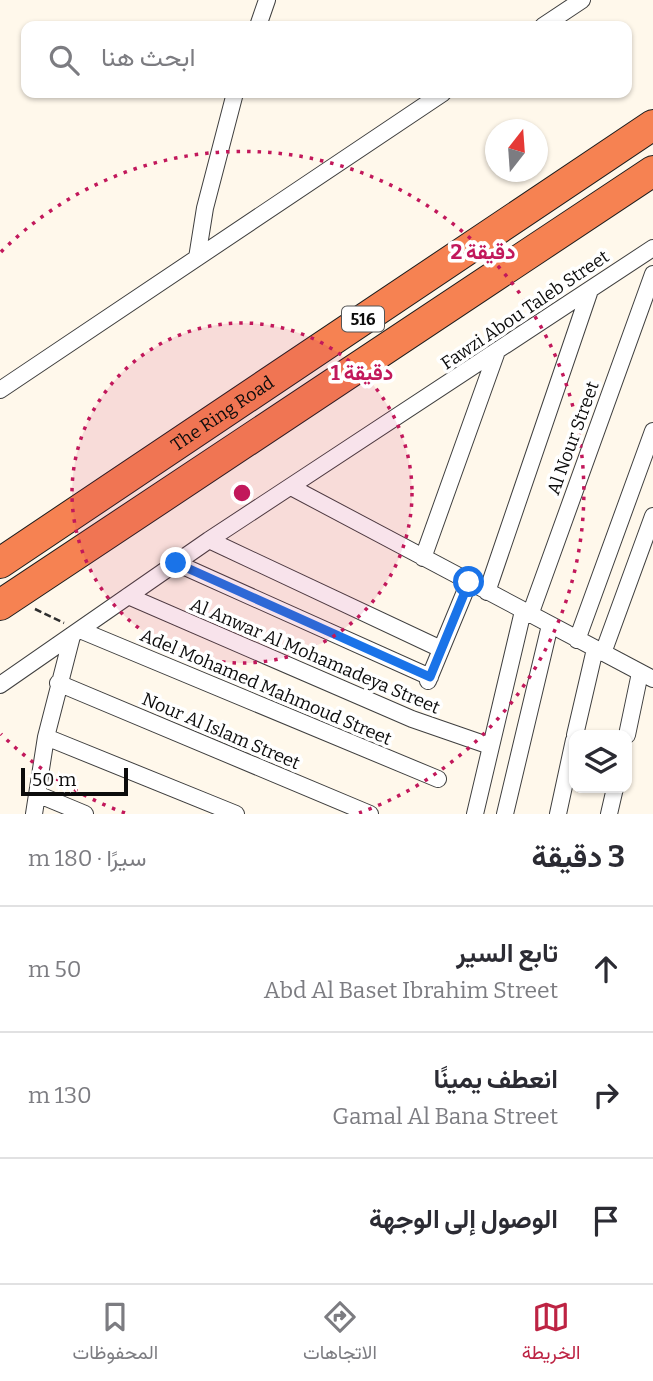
<!DOCTYPE html>
<html lang="ar">
<head>
<meta charset="utf-8">
<style>
  :root { --surface:#fff; --page:#f7f7f7; --text:#2b2b33; --muted:#7c7c81; --line:#e1e1e2; --accent:#bd2343 }
  body { margin:0; font-family:Bitter,Vazirmatn,serif; background:var(--page); color:var(--text); direction:rtl }
  .controls { position:absolute; right:21px; bottom:21px; display:grid; overflow:hidden; border-radius:14px; box-shadow:0 2px 5px #0004 }
  .controls button { width:63px; height:63px; display:grid; place-items:center; padding:0; border:0; border-bottom:2px solid var(--line); background:var(--surface); color:var(--text); font:35px sans-serif }
  .compass { position:absolute; left:485px; top:119px; width:63px; height:63px; border-radius:50%; background:var(--surface); box-shadow:0 2px 5px #0004; rotate:17deg }
  .scale { position:absolute; left:21px; bottom:18px; width:107px; box-sizing:border-box; padding-left:7px; border:4px solid #0c0c0c; border-top:0; font-size:19px; line-height:24px; white-space:nowrap; color:#0c0c0c; -webkit-text-stroke:5px #fff; paint-order:stroke }
  .stop { position:absolute; width:21px; height:21px; margin:-16px; border:5px solid #1a73e8; border-radius:50%; background:#fff }
  .stop.end { background:#1a73e8; border-color:#fff; box-shadow:0 2px 7px #0008 }
  .list { margin:0; padding:0; list-style:none }
  h2 { display:flex; justify-content:space-between; align-items:center; height:91px; margin:0; padding:0 28px; font-size:30px }
  h2 small { font-size:23px; font-weight:400; color:var(--muted) }
  .list li { display:grid; grid-template-columns:46px 1fr auto; gap:21px; align-items:center; box-sizing:border-box; height:126px; padding:0 28px; border-top:2px solid var(--line) }
  .list b { display:block; font-size:26px; white-space:nowrap }
  .list p { margin:0; font-size:23px; white-space:nowrap; color:var(--muted) }
  .list em { font-size:23px; font-style:normal; color:var(--muted) }
  .icon { flex:none; width:38px; height:38px; fill:none; stroke:currentColor; stroke-width:2; stroke-linecap:round; stroke-linejoin:round }
  .map { position:relative; flex:none; width:653px; height:814px; overflow:hidden; direction:ltr }
  .search { position:absolute; background:var(--surface); box-shadow:0 2px 5px #0004; left:21px; right:21px; top:21px; height:77px; display:flex; align-items:center; gap:18px; box-sizing:border-box; padding:0 24px; border-radius:14px; color:var(--muted); font-size:26px }
  .sheet { height:469px; background:var(--surface) }
  nav { display:flex; justify-content:space-around; align-items:center; box-sizing:border-box; height:98px; border-top:2px solid var(--line); background:var(--surface); font-size:19px; color:var(--muted) }
  nav a { display:grid; justify-items:center; gap:4px }
  nav .on { color:var(--accent) }
  .map>svg:first-child { display:block }
  .lines { fill:none; stroke-linecap:round; stroke-linejoin:round }
  .street-casing { stroke:#3f3f3f; stroke-width:18 }
  .highway-casing { stroke:#1d1d1d; stroke-width:32 }
  .path { stroke:#2e2e2e; stroke-width:2.5; stroke-dasharray:7 3.5; stroke-linecap:butt }
  .street { stroke:#fff; stroke-width:16 }
  .highway { stroke:#f68252; stroke-width:30 }
  .route { stroke:#1a73e8; stroke-width:9 }
  .ring { fill:none; stroke:#c2185b; stroke-width:3.5; stroke-dasharray:3.5 7 }
  .labels { text-anchor:middle; dominant-baseline:central; stroke-width:7; stroke-linejoin:round; paint-order:stroke }
  .shield { fill:#fff; stroke:#555; stroke-width:2 }
  .shield-label { font-size:16px; font-weight:bold; fill:#0c0c0c }
  .street-label { font-size:18px; fill:#0c0c0c; stroke:#fff }
  .centre { fill:#c2185b; stroke:#fff; stroke-width:3.5 }
  .ring-label { font-size:21px; text-anchor:middle; font-weight:bold; fill:#c2185b; stroke:#fff; stroke-width:7; stroke-linejoin:round; paint-order:stroke }
</style>
</head>
<body>
<div class="map">
<svg width="653" height="814" viewBox="0 0 653 814">
  <rect width="100%" height="100%" fill="#fff8eb"/>
  <g class="lines">
    <g class="street-casing">
      <path id="street" d="M258 26 267 0
        M543 26 582 0
        M197 258 205 208 235 93
        M0 390 443 93
        M291 487 653 679
        M209 540 441 649
        M423 558 496 354
        M176 563 430 677
        M487 592 589 293
        M128 596 412 719 490 746
        M530 615 653 274
        M80 630 438 779
        M577 640 653 431
        M603 653 653 516
        M428 681 469 582
        M58 683 370 814
        M0 685 209 540 653 248
        M575 735 595 649
        M627 735 640 673
        M46 737 236 814
        M37 794 85 814
        M34 814 46 737 72 636
        M475 814 523 611
        M505 814 550 625
        M558 814 574 740
        M609 814 615 788"/>
    </g>
    <g class="highway-casing">
      <g id="highway">
        <path id="s1" d="M0 563 653 125"/>
        <path d="M0 605 653 171"/>
      </g>
    </g>
    <path class="path" d="M35 609 64 623"/>
    <use href="#street" class="street"/>
    <use href="#highway" class="highway"/>
  </g>
  <g class="lines">
    <path class="route" d="M176 563 430 677 469 582"/>
  </g>
  <circle cx="242" cy="493" r="170" fill="#c2185b" fill-opacity=".12"/>
  <g class="ring">
    <circle cx="242" cy="493" r="170"/>
    <path d="M125 813A341 341 0 0 1 1 734M1 252A341 341 0 1 1 359 813"/>
  </g>
  <g class="labels">
    <rect class="shield" x="342" y="306.5" width="42" height="25" rx="5"/>
    <g class="shield-label">
      <text x="363" y="319">516</text>
    </g>
    <g class="street-label">
      <text transform="translate(525 310) rotate(-34)">Fawzi Abou Taleb Street</text>
      <text stroke="none"><textPath href="#s1" startOffset="268">The Ring Road</textPath></text>
      <text transform="translate(573 438) rotate(-70)">Al Nour Street</text>
      <text transform="translate(315 656) rotate(23)">Al Anwar Al Mohamadeya Street</text>
      <text transform="translate(266 687) rotate(23)">Adel Mohamed Mahmoud Street</text>
      <text transform="translate(221 731) rotate(23)">Nour Al Islam Street</text>
    </g>
  </g>
  <circle cx="242" cy="493" r="10" class="centre"/>
  <g class="ring-label">
    <text x="483" y="259">2 دقيقة</text>
    <text x="362" y="380">1 دقيقة</text>
  </g>
</svg>
<div class="controls">
<button><svg class="icon" aria-label="layers" viewBox="0 0 24 24"><path d="M12 4l9 5-9 5-9-5zM3 14l9 5 9-5"/></svg></button>
</div>
<svg class="compass" viewBox="-18 -18 36 36"><path d="M0-13l5 13h-10z" fill="#e53935"/><path d="M0 13l5-13h-10z" fill="#7c7c81"/></svg>
<div class="scale">50 m</div>
<div class="stop" style="left:469px;top:582px"></div>
<div class="stop end" style="left:176px;top:563px"></div>
<div class="search"><svg class="icon" aria-label="search" viewBox="0 0 24 24"><circle cx="10" cy="10" r="6"/><path d="M15 15l6 6"/></svg>ابحث هنا</div>
</div>
<section class="sheet">
<h2>3 دقيقة<small>سيرًا · 180 m</small></h2>
<ul class="list">
<li><svg class="icon" aria-label="ahead" viewBox="0 0 24 24"><path d="M12 20V5M6 11l6-6 6 6"/></svg><div><b>تابع السير</b><p>Abd Al Baset Ibrahim Street</p></div><em>50 m</em></li>
<li><svg class="icon" aria-label="right" viewBox="0 0 24 24"><path d="M7 20v-9h11M14 6l5 5-5 5"/></svg><div><b>انعطف يمينًا</b><p>Gamal Al Bana Street</p></div><em>130 m</em></li>
<li><svg class="icon" aria-label="arrive" viewBox="0 0 24 24"><path d="M6 21V4h12l-3 4 3 4H6"/></svg><div><b>الوصول إلى الوجهة</b></div></li>
</ul>
</section>
<nav>
<a class="on"><svg class="icon" aria-label="map" viewBox="0 0 24 24"><path d="M3 6l6-2 6 2 6-2v14l-6 2-6-2-6 2zM9 4v14M15 6v14"/></svg>الخريطة</a>
<a><svg class="icon" aria-label="directions" viewBox="0 0 24 24"><path d="M12 3l9 9-9 9-9-9zM9 14v-3h6M13 9l2 2-2 2"/></svg>الاتجاهات</a>
<a><svg class="icon" aria-label="saved" viewBox="0 0 24 24"><path d="M7 4h10v16l-5-4-5 4z"/></svg>المحفوظات</a>
</nav>
</body>
</html>
